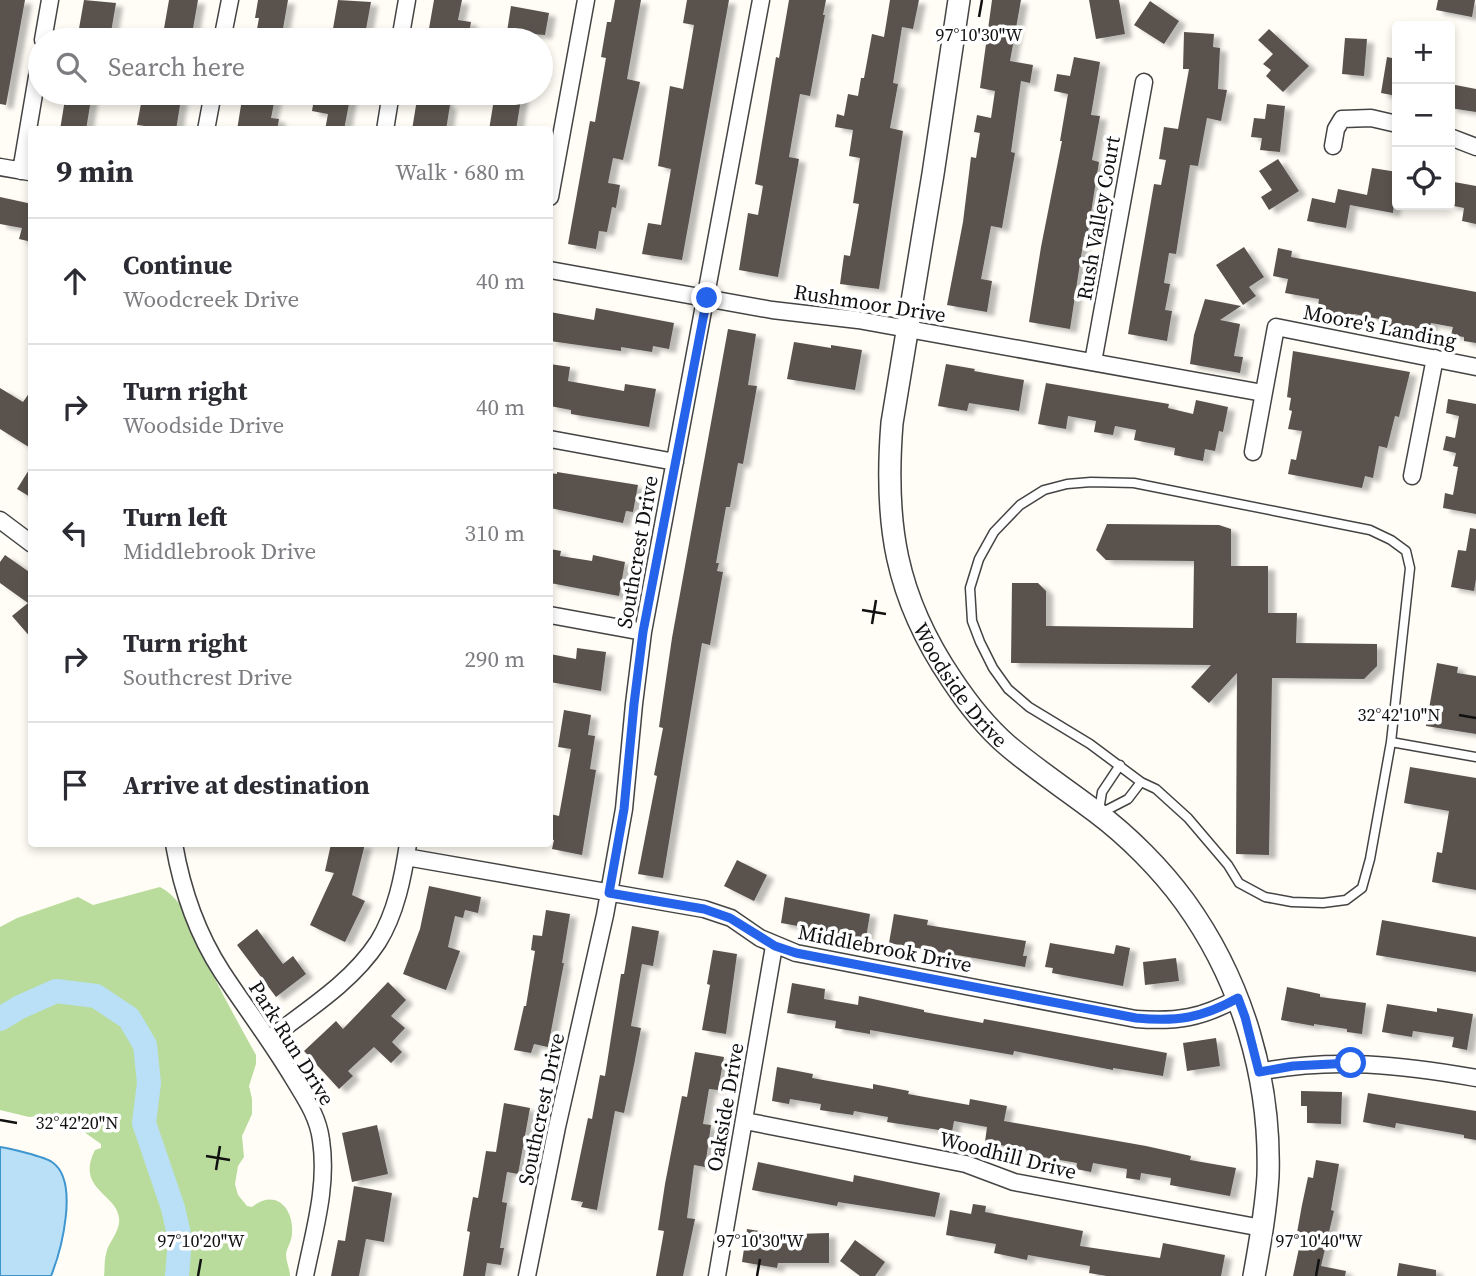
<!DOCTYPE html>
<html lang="en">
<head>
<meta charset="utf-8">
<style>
  :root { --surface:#fff; --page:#f2f2f3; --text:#2b2b33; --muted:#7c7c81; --line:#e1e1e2 }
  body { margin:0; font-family:"Source Serif 4",serif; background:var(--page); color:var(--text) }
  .controls { position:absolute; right:21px; top:21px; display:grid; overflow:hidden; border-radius:7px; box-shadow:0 4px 10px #0003 }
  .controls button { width:63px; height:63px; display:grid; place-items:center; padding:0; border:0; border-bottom:2px solid var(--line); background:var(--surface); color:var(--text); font:35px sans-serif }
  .stop { position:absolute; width:21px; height:21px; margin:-16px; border:5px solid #2563eb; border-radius:50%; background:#fff }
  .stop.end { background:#2563eb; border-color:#fff; box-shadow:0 2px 7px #0008 }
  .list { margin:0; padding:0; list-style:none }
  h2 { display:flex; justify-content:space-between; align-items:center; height:91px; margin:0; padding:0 28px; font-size:30px }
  h2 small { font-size:23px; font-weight:400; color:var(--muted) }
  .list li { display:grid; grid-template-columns:46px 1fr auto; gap:21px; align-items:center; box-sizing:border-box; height:126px; padding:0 28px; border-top:2px solid var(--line) }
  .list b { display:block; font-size:26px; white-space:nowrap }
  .list p { margin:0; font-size:23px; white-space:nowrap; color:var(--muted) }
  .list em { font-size:23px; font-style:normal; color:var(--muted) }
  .icon { flex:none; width:38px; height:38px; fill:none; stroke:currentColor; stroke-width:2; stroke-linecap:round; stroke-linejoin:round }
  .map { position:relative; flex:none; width:1476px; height:1276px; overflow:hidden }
  .search { position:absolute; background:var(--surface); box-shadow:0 4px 10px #0003; left:28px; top:28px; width:525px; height:77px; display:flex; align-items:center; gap:18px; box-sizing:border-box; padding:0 24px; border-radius:38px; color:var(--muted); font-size:26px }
  .panel { position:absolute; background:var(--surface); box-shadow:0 4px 10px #0003; left:28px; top:126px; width:525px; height:721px; border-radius:7px }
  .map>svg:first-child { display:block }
  .forest { fill:#b9dc9c }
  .water { fill:#b9e0f7; stroke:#3f96cf; stroke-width:2 }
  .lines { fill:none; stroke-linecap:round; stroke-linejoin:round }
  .river { stroke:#b9e0f7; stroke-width:24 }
  .building { fill:#5a524d; filter:url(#shadow) }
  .service-casing { stroke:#444; stroke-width:11 }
  .minor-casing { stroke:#444; stroke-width:19 }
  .tertiary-casing { stroke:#444; stroke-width:24 }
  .service { stroke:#fff; stroke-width:8 }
  .minor { stroke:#fff; stroke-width:16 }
  .tertiary { stroke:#fff; stroke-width:21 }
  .route { stroke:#2563eb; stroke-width:9 }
  .ticks { fill:none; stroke:#111; stroke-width:2.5 }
  .labels { text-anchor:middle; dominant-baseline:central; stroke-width:7; stroke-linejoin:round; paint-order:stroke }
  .street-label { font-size:21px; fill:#111; stroke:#fff }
  .ticks-label { font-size:18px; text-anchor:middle; fill:#111; stroke:#fff; stroke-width:7; stroke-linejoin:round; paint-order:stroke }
</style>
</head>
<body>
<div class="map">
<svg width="1476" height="1276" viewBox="0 0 1476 1276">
  <defs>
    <filter id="shadow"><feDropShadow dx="7" dy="4" stdDeviation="2" flood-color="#0004"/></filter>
  </defs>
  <rect width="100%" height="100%" fill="#fffdf5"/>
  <path class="forest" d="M160 887C190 903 198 944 212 973 226 1001 241 1028 256 1055V1064L249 1086 252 1099V1114L242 1136 244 1157 238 1166 235 1184 238 1195 247 1206 252 1207C275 1188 294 1208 292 1233 292 1241 287 1247 286 1254 286 1262 290 1269 290 1276H104C105 1269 104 1261 106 1254 108 1242 121 1231 119 1218 117 1194 75 1189 95 1150L101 1148V1144L70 1122 66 1114 29 1117 0 1110V927L17 918 78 897 93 905Z"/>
  <path class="water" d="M0 1147C9 1148 45 1157 52 1162 80 1181 61 1251 51 1276H0Z"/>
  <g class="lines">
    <path class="river" d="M0 1019 20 1007 56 991 96 996 129 1018 145 1045 149 1083 144 1123 173 1208 180 1239 177 1276"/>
  </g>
  <path class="building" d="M0 0H25L6 105 0 104Z
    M84 0 116 3 111 32 105 31 104 40H77Z
    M169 0H198L191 40H162Z
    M258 0H288L281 40H255L259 18H255Z
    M338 0 371 2 364 40H331Z
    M434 0H462L458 20 471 22 468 40H427Z
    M615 0H641L627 79 640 82 623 160 613 158 608 183 620 185 616 208 612 207 607 232 599 231 596 249 568 244 590 121 595 122 606 58 601 57 607 22H611Z
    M687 0H729L682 260 642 254 648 223 661 225 671 169 658 166 670 86 683 89 694 25 683 23Z
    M789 0H826L823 15H825L810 96 800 94 789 157 799 159 778 277 739 270 748 213 758 215 763 186 755 184 776 57 779 58Z
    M890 0H919L913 29 902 27 893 83 898 84 890 128 903 131 879 289 840 284 844 255 850 256 859 204 853 203 860 158 849 156 853 130 835 127 837 114 844 116 848 94 858 96 861 78H864L872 34 884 37Z
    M992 0H1021L1010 61 1033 65 1030 83 1021 81 1011 152 1015 153 1002 228 991 226 981 279 992 281 987 312 947 305 963 222 971 157 976 158 980 133 974 132 977 115 991 118 995 91 980 88Z
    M1089 0H1119L1125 34 1096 39Z
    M1438 0H1475L1472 17 1436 10Z
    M1150 1 1179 21 1164 44 1134 25Z
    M511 6 549 13 545 35 533 34 531 40 506 38Z
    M1269 29 1309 66 1283 92 1266 76 1271 70 1263 64 1273 54 1258 40Z
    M1184 32 1214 34 1213 47 1220 48 1218 89 1227 90 1221 121 1207 118 1198 166 1190 165 1176 254 1169 253 1164 283 1170 284 1165 310 1172 311 1167 341 1128 334 1154 184 1161 185 1166 160 1159 159 1164 127 1178 129 1189 69H1183Z
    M1345 38 1367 39 1364 76 1342 74Z
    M1074 57 1100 62 1091 115 1100 116 1092 160 1099 162 1087 238 1084 237 1070 329 1029 322 1041 247 1062 141H1060L1068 94 1054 91 1057 74 1070 76Z
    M1387 57 1397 59V96L1381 93Z
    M1450 84 1476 89V112L1450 108Z
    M66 93H92L86 130H60Z
    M143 93 181 99 176 130 137 125Z
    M243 93H276L271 118 279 119 277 130H237Z
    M315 93H351L344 130H325L328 114 312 111Z
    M418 93H447L445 104 450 105 446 130H412Z
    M495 93H522L516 130H489Z
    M1267 104 1285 106 1280 152 1260 150 1262 138 1251 137 1254 118 1265 119Z
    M1278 159 1299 191 1269 210 1261 197 1272 190 1259 171Z
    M1372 168 1397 172 1393 213 1350 205 1346 228 1307 221 1312 198 1335 203 1338 189 1367 195Z
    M1454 182 1476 186V224L1462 221 1464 208 1449 205Z
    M0 197 32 204V242L19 239 22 228 0 224Z
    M1244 247 1264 277 1249 287 1256 296 1243 305 1216 265Z
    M1278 248 1292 251 1291 257 1476 292V343L1464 341V337L1451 335 1453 327 1431 323 1429 333 1388 326 1389 321 1354 314 1353 319 1317 312 1319 299 1285 293 1288 279 1273 276Z
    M1205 299 1241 306 1220 320 1240 324 1234 356 1243 357 1240 373 1190 364 1194 335Z
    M596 308 674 323 669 349 653 346 652 352 621 347V351L550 341V312L594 320Z
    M728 329 756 334 748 385 757 386 743 464 738 463 730 507H726L716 563H719L717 571 723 572 710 645 702 643 663 878 638 874 657 776 654 775 663 728 659 727 672 638Z
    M794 342 831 348V345L862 350 855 390 787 379Z
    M1293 351 1410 372 1399 417 1395 416 1387 448 1379 446 1373 478 1365 476 1362 488 1288 474 1291 459 1296 460 1302 431 1288 429 1292 411 1289 410 1291 398 1287 397Z
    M550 364 570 367 568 381 624 391 625 384 656 389 649 427 571 414V410L550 406Z
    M946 364 975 369 974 371 1024 380 1019 411 969 403 967 411 938 406Z
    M1046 383 1169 404 1168 408 1193 414 1196 400 1228 407 1223 432 1219 431 1215 451 1205 449 1203 461 1174 455 1175 448 1134 440 1136 430 1115 426 1113 435 1094 432 1096 421 1068 416 1066 429 1038 424Z
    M0 388 23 402 32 389V449L0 429Z
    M1448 399 1476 404V514L1443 508 1445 493 1453 495 1458 467 1453 466 1456 453 1443 450 1446 436 1455 438 1459 416 1446 413Z
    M32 465V498L17 489Z
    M557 472 638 485 633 512 626 511 623 523 550 508V473L557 474Z
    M1107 524 1219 525 1231 529V566H1268V613H1297L1296 643 1377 644V666L1364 679 1272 678 1269 855 1236 854 1237 673 1209 703 1191 687 1211 665 1011 663 1012 583H1038L1046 591V626L1193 628 1194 561 1106 560 1096 550Z
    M1470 528 1476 529V579L1474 591 1451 587 1458 550 1466 551Z
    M550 549 561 551 560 556 592 561 593 555 625 562 619 596 550 583Z
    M5 555 32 574V639L12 616 28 603 0 583V562Z
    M577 648 606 652 601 691 550 682V654L576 659Z
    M1437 663 1458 667 1457 673 1476 676V734L1426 726Z
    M564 710 591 715 588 735 595 736 590 769 596 770 582 855 552 849 554 840 550 839V814L559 816 571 749 558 747Z
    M1410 767 1476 778V890L1432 882 1437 852 1442 853 1449 811 1404 803Z
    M331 844H365L352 895 365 901 345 942 310 925 334 873 325 871Z
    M737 860 767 875 754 901 724 886Z
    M429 886 481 897 478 913 465 910 463 918 455 916 448 947 460 951 446 990 403 974 420 929Z
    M785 897 870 914 866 938 781 923Z
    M546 910 570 914 562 963H564L548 1047 534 1044 531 1053 514 1050 524 1006H526L535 951 531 950 533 935 542 936Z
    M894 914 928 920 927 925 1026 941 1023 956H1027L1025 967 889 943Z
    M1382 920 1476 937V972L1376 955Z
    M632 926 659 931 653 966 642 964 631 1026 641 1028 634 1065 624 1113 615 1111 597 1210 581 1207 583 1202 571 1200 588 1118 592 1119 600 1075 605 1076 621 974H624Z
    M257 929 283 964 293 956 306 974 276 997 237 945Z
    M1050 943 1114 954 1116 945 1130 948 1123 986 1052 973 1053 968 1045 967Z
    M713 950 737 954 726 1034 702 1030 710 985 707 984Z
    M1176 958 1179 981 1145 985 1143 962Z
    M388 982 406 1000 391 1016 405 1028 392 1042 402 1052 391 1063 374 1047 348 1071 353 1076 339 1089 304 1051 336 1021 343 1029Z
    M792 983 825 989 824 999 858 1005 859 996 924 1010V1012L983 1023 984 1019 1167 1053 1163 1076 1113 1068V1070L1014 1051 1013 1055 870 1030V1034L835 1028 836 1021 787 1013Z
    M1287 987 1320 994V997L1366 1003 1362 1034 1347 1032V1029L1314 1024V1026L1281 1020Z
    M1387 1004 1437 1012V1008L1473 1014 1467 1050 1452 1047 1454 1037 1413 1031 1412 1037 1382 1032Z
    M1216 1038 1220 1066 1187 1071 1183 1043Z
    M695 1052 724 1057 718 1090 709 1089 703 1124 711 1125 705 1167 694 1165 687 1218 695 1219 683 1276H656L664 1231 658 1230 665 1184 682 1096 687 1097Z
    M777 1067 813 1074 812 1078 873 1089V1084L909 1091 908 1094 969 1105 970 1099 1007 1106 1004 1121 1146 1146 1191 1156 1190 1160 1236 1168 1230 1196 1170 1185 1171 1178 1141 1173 1140 1180 1126 1178 1127 1169 1093 1163 1091 1172 1076 1169 1077 1163 1043 1157V1161L1029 1159 1030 1151 985 1142 987 1127 954 1121 952 1132 887 1122 888 1117 854 1111 853 1115 820 1110 821 1104 790 1099 789 1104 772 1101Z
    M1301 1091 1342 1092 1341 1124 1307 1123V1106H1301Z
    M1368 1093 1476 1111V1140L1464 1138V1135L1396 1123 1395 1128 1363 1122Z
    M504 1103 530 1108 518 1174 507 1172 502 1202 507 1203 500 1248H504L501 1265 487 1263 485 1276H463L470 1232 467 1231 473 1197 478 1198 486 1151 496 1152Z
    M377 1125 388 1174 352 1182 342 1133Z
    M1316 1160 1339 1164 1331 1210 1334 1211 1321 1266 1346 1271 1345 1276H1293L1301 1239 1296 1238 1302 1205 1308 1177 1313 1178Z
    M758 1162 853 1182 854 1175 940 1193 935 1217 838 1202 837 1206 752 1190Z
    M354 1186 392 1193 384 1242 366 1239 359 1276H331L338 1240 345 1241Z
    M973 1204 986 1206 985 1212 1083 1231 1080 1246 1160 1258 1163 1243 1225 1255 1221 1276H1107L1089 1273 1090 1266 1028 1255 1027 1260 994 1253 996 1244 946 1235 950 1210 971 1214Z
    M747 1229 795 1237V1234L829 1233V1263H778L777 1268 742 1262Z
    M855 1240 885 1262 875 1276H860L840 1261Z
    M1399 1263 1436 1270V1276H1397Z"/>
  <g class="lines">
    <g class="service-casing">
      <path id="service" d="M1091 482 1134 483 1370 530 1391 540 1406 551 1410 568 1391 742 1370 859 1362 888 1346 900 1323 903 1292 902 1265 897 1239 883 1228 865 1188 818 1156 789 1141 782 1090 744 1029 707 1008 689 993 668 980 642 972 621 970 588 979 559 994 532 1020 505 1044 490 1067 484Z
        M1391 742 1476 757
        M1099 811 1102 792 1120 765
        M1101 813 1128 799 1141 782"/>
    </g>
    <g class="minor-casing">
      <path id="minor" d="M43 40 50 0
        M222 40 230 0
        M400 40 407 0
        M206 130 213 93
        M385 130 391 93
        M1450 137 1476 147
        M1333 146 1336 129 1342 119 1371 118 1397 124
        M0 167 29 172
        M21 171 40 59
        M550 197 586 0
        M550 270 772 310 858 320 1263 393
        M1093 362 1144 82
        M550 439 675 462
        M1253 452 1276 327 1476 367
        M1412 476 1435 358
        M0 520 32 544
        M550 615 643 632
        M174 844C182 890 196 932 222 972 245 1007 271 1041 293 1078 305 1098 318 1116 321 1140 328 1186 314 1231 305 1276
        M406 857 704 909 731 918 760 938 796 953 1136 1019C1177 1022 1202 1018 1238 998
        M269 1039C307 1010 352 982 378 942 396 913 403 877 408 844
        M1259 1072C1332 1057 1403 1065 1476 1078
        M745 1121 966 1164 1014 1182 1262 1228
        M527 1276 557 1127 605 915 624 809 634 704 643 632 761 0
        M717 1276 774 946"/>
    </g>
    <g class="tertiary-casing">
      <g id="tertiary">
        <path id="s1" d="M959 0 933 174 892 423C884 523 895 596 952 680 968 704 985 726 1007 745 1035 769 1066 789 1096 812 1128 836 1161 869 1185 902 1242 981 1271 1079 1268 1176 1266 1210 1260 1243 1254 1276"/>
      </g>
    </g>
    <use href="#service" class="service"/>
    <use href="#minor" class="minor"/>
    <use href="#tertiary" class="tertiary"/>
  </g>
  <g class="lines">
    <path class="route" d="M707 298 643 632 634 704 624 809 609 893 704 909 730 918 775 946 796 953 1136 1018C1177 1022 1202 1018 1238 998L1245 1017 1259 1072 1293 1066 1351 1063"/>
  </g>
  <path class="ticks" d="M979 17 982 0M862 610 886 614M872 624 876 600M1459 715 1476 718M0 1120 17 1123M206 1156 230 1160M216 1170 220 1146M198 1276 201 1259M757 1276 760 1259M1316 1276 1319 1259"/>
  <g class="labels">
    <g class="street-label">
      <text transform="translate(1098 218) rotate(-80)">Rush Valley Court</text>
      <text transform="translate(870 303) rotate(9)">Rushmoor Drive</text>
      <text transform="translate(1380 326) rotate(11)">Moore's Landing</text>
      <text transform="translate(637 552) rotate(-80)">Southcrest Drive</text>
      <text stroke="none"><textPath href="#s1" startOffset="707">Woodside Drive</textPath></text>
      <text transform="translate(885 948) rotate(11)">Middlebrook Drive</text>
      <text transform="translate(292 1043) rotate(58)">Park Run Drive</text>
      <text transform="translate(725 1107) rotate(-80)">Oakside Drive</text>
      <text transform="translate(541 1109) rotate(-78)">Southcrest Drive</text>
      <text transform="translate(1008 1155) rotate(14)">Woodhill Drive</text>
    </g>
  </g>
  <g class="ticks-label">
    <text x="979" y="41">97°10'30"W</text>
    <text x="1399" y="721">32°42'10"N</text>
    <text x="77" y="1129">32°42'20"N</text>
    <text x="201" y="1247">97°10'20"W</text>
    <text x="760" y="1247">97°10'30"W</text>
    <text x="1319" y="1247">97°10'40"W</text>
  </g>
</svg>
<div class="controls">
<button>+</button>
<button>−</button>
<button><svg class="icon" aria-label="locate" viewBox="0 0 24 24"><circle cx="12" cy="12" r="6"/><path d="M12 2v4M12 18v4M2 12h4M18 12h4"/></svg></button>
</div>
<div class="stop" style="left:1351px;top:1063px"></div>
<div class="stop end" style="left:707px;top:298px"></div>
<div class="search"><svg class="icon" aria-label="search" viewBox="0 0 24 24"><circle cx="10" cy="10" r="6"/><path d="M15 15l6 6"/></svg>Search here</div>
<section class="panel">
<h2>9 min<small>Walk · 680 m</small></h2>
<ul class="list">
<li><svg class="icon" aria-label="ahead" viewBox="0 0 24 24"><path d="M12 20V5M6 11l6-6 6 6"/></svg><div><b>Continue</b><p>Woodcreek Drive</p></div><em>40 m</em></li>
<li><svg class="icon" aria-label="right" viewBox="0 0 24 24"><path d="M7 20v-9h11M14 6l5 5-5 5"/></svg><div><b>Turn right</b><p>Woodside Drive</p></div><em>40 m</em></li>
<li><svg class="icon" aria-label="left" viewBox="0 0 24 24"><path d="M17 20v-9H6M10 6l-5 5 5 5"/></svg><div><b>Turn left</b><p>Middlebrook Drive</p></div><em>310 m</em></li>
<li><svg class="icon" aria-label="right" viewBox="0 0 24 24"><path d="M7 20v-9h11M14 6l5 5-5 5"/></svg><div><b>Turn right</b><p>Southcrest Drive</p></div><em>290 m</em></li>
<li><svg class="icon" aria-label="arrive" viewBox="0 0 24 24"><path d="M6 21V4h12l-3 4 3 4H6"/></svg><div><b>Arrive at destination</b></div></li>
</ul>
</section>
</div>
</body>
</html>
